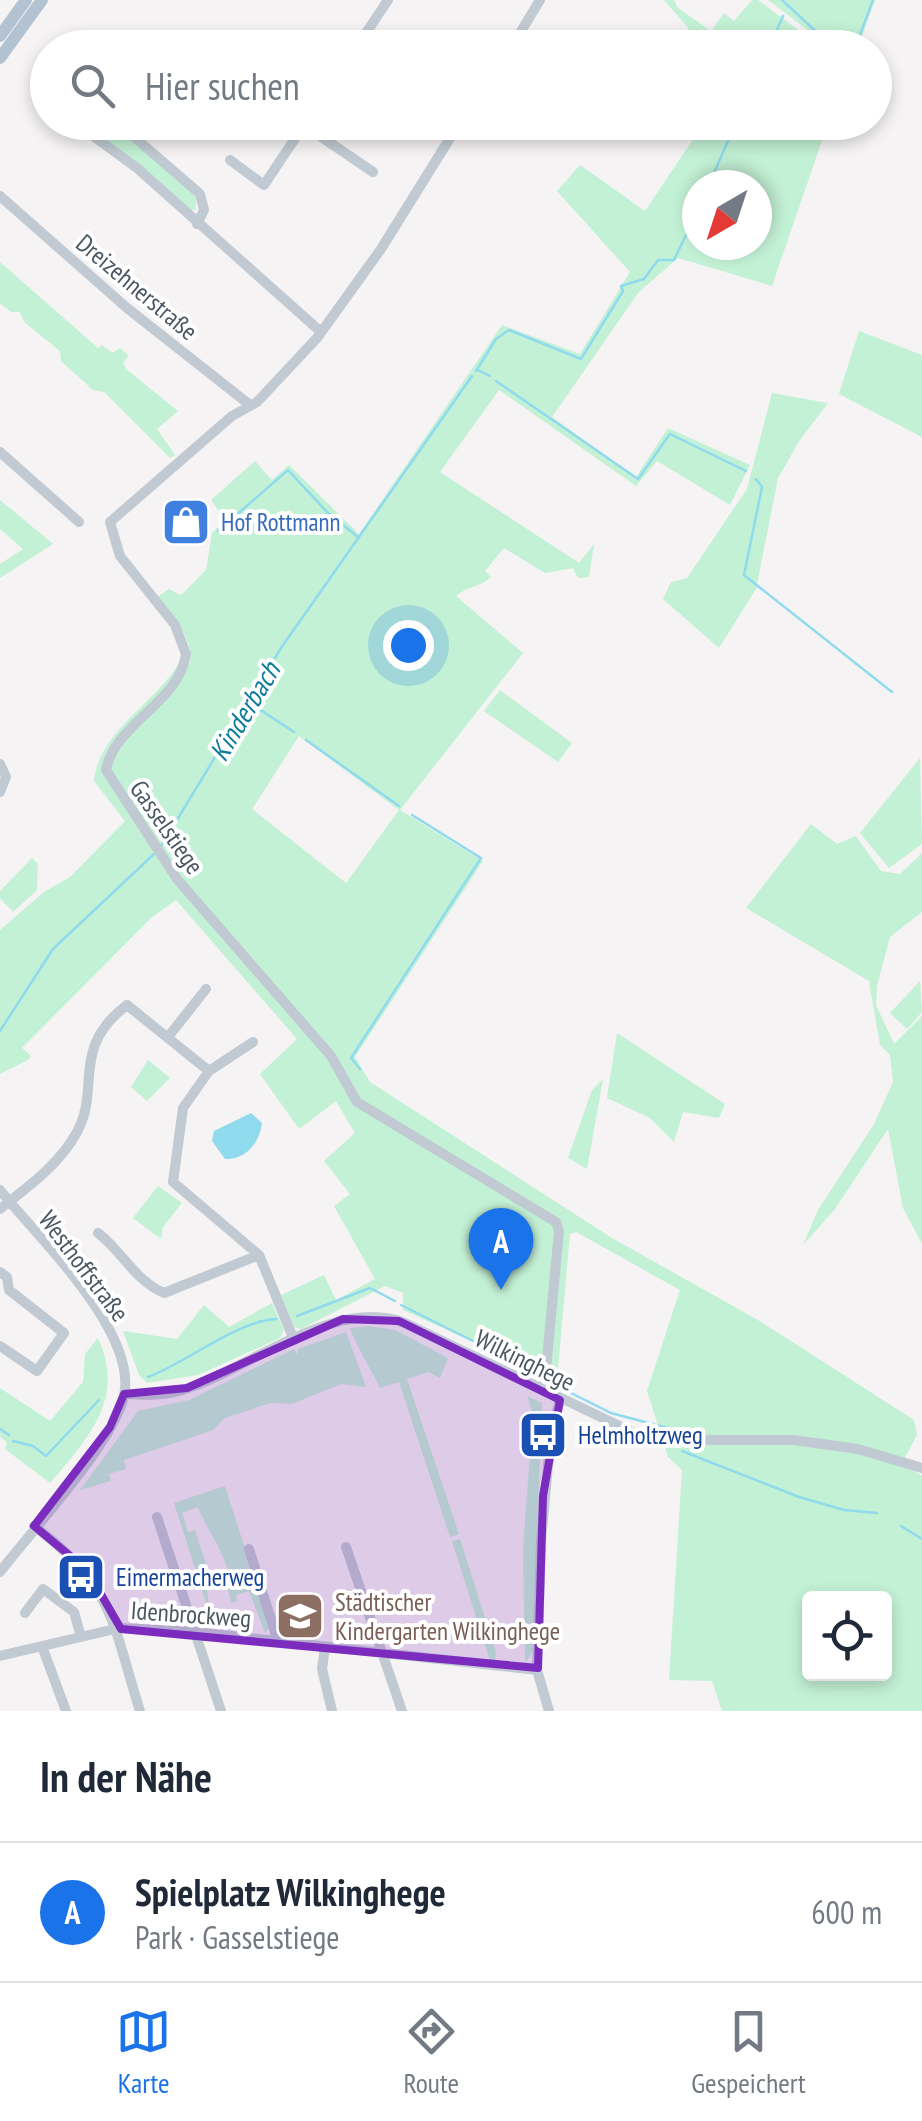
<!DOCTYPE html>
<html lang="de">
<head>
<meta charset="utf-8">
<style>
  :root { --surface:#fff; --page:#f2f2f3; --text:#1f2937; --muted:#747a83; --line:#e0e1e3; --accent:#1a73e8 }
  body { margin:0; font-family:"PT Sans Narrow",sans-serif; background:var(--page); color:var(--text) }
  .controls { position:absolute; right:30px; bottom:30px; display:grid; overflow:hidden; border-radius:10px; box-shadow:0 5px 15px #0003 }
  .controls button { width:90px; height:90px; display:grid; place-items:center; padding:0; border:0; border-bottom:2px solid var(--line); background:var(--surface); color:var(--text); font:50px sans-serif }
  .compass { position:absolute; left:682px; top:170px; width:90px; height:90px; border-radius:50%; background:var(--surface); box-shadow:0 5px 15px #0003; rotate:219deg }
  .you { position:absolute; left:408px; top:645px; width:35px; height:35px; margin:-25px; border:8px solid #fff; border-radius:50%; background:#1a73e8; box-shadow:0 0 0 15px #1a73e833 }
  .badge { display:grid; place-items:center; width:65px; height:65px; border-radius:50%; background:var(--accent); color:#fff; font-size:32px; font-weight:700 }
  .pin { position:absolute; translate:-50% -82px; filter:drop-shadow(0 2px 5px #0008) }
  .pin::after { content:''; position:absolute; top:52px; width:35px; height:30px; background:inherit; clip-path:polygon(0 0,100% 0,50% 100%) }
  .list { margin:0; padding:0; list-style:none }
  h2 { display:flex; justify-content:space-between; align-items:center; height:130px; margin:0; padding:0 40px; font-size:42px }
  h2 small { font-size:32px; font-weight:400; color:var(--muted) }
  .list li { display:grid; grid-template-columns:65px 1fr auto; gap:30px; align-items:center; box-sizing:border-box; height:140px; padding:0 40px; border-top:2px solid var(--line) }
  .list b { display:block; font-size:38px; white-space:nowrap }
  .list p { margin:0; font-size:32px; white-space:nowrap; color:var(--muted) }
  .list em { font-size:32px; font-style:normal; color:var(--muted) }
  .icon { flex:none; width:55px; height:55px; fill:none; stroke:currentColor; stroke-width:2; stroke-linecap:round; stroke-linejoin:round }
  .map { position:relative; flex:none; width:922px; height:1711px; overflow:hidden }
  .search { position:absolute; background:var(--surface); box-shadow:0 5px 15px #0003; left:30px; right:30px; top:30px; height:110px; display:flex; align-items:center; gap:25px; box-sizing:border-box; padding:0 35px; border-radius:55px; color:var(--muted); font-size:38px }
  .sheet { height:270px; background:var(--surface) }
  nav { display:flex; justify-content:space-around; align-items:center; box-sizing:border-box; height:140px; border-top:2px solid var(--line); background:var(--surface); font-size:28px; color:var(--muted) }
  nav a { display:grid; justify-items:center; gap:5px }
  nav .on { color:var(--accent) }
  .map>svg:first-child { display:block }
  .green { fill:#c3f1d5; fill-rule:evenodd }
  .water { fill:#90daee }
  .lines { fill:none; stroke-linecap:round; stroke-linejoin:round }
  .stream { stroke:#90daee; stroke-width:2.5 }
  .minor { stroke:#c1cad2; stroke-width:10 }
  .major { stroke:#b3c2d1; stroke-width:12 }
  .marked { fill:#7b2cbf; fill-opacity:0.2; stroke:#7b2cbf; stroke-width:8; stroke-linejoin:round }
  .labels { text-anchor:middle; dominant-baseline:central; stroke-width:8; stroke-linejoin:round; paint-order:stroke }
  .street-label { font-size:25px; fill:#4a5661; stroke:#fff }
  .shop-label { font-size:25px; fill:#366cbe; stroke:#fff; text-anchor:start }
  .transit-label { font-size:25px; fill:#164399; stroke:#fff; text-anchor:start }
  .education-label { font-size:25px; fill:#785e54; stroke:#fff; text-anchor:start }
  .water-label { font-size:28px; font-style:italic; fill:#0c7c9b; stroke:#fff }
</style>
</head>
<body>
<div class="map">
<svg width="922" height="1711" viewBox="0 0 922 1711">
  <rect width="100%" height="100%" fill="#f5f3f3"/>
  <path class="green" d="M664 0H674L678 8 711 31 724 13 734 21 752 0H758L821 47H675L689 29Z
    M768 0H875L858 47H830Z
    M96 123C122 123 175 178 196 197V210H189L92 129Z
    M704 123H828L772 286 678 258 638 293 552 417 636 477 668 428 750 465 730 505 657 461 636 486 499 390 440 472 579 563 594 544 589 577 578 578 573 568 545 573 504 548 485 571 491 577C481 587 467 586 456 596L523 653 400 810 483 861 355 1057 370 1082 612 1238 758 1320 914 1420 917 1435 902 1463 922 1476V1711H722L712 1681 669 1680 682 1470 668 1457 647 1391 680 1290 576 1232 570 1234 557 1380 403 1310V1293L385 1286 301 1329 294 1327 281 1295 324 1275 336 1300 375 1279 334 1206 350 1194 324 1161 355 1133 336 1101 299 1129 260 1074 297 1039 176 900 152 917 22 1048 31 1056 28 1060 0 1074V930L44 892 70 877 125 821 94 781C99 731 155 704 179 663L190 664C194 638 173 616 156 598L169 589 181 595 206 570 212 533 225 520 211 500 255 461 272 480 289 465 359 534 502 325 580 354 630 272 557 191 580 165 645 211ZM697 185H757V245H697ZM299 736 399 810 346 883 252 809ZM810 1598H884V1674H810Z
    M0 262 98 348 102 345 112 353 120 348 129 356 123 362 126 369 178 411 157 429 175 455 170 458 104 392 93 390 61 361 60 351 24 322 20 312H11L0 303Z
    M859 331 922 355V437L839 394Z
    M772 393 828 403 800 440 778 478 756 589 719 648 663 599 671 582 687 578 747 489Z
    M0 500 53 544 0 578V564L23 549 0 529Z
    M500 690 572 743 558 762 484 711Z
    M920 758 922 844 889 868 860 833Z
    M811 824 837 844 856 836 881 871 900 874 922 853V912L890 937 877 986 876 1005 894 1044 922 1016V1244L903 1208 888 1129 835 1209 803 1245 818 1210 874 1124 893 1082 890 1055 880 1045 869 981 746 908Z
    M32 858 38 864 37 890 13 912 0 898V891Z
    M920 981 922 1012 907 1029 890 1013Z
    M617 1033 725 1104 719 1118 683 1112 674 1142 650 1118 607 1098Z
    M148 1060 170 1078 147 1101 131 1087Z
    M603 1079 587 1169 568 1158 592 1090Z
    M158 1186 182 1203 163 1227 161 1239 133 1218Z
    M272 1303 284 1330 280 1338 198 1375 147 1383 139 1375 123 1331 177 1339 204 1305 229 1327Z
    M369 1326 395 1330 448 1358 440 1378 428 1372 407 1379 459 1534 450 1537 399 1382 380 1388C370 1367 357 1348 350 1328Z
    M346 1332 366 1387 341 1384 292 1404 270 1403 225 1418 213 1430 124 1460 126 1469 109 1474 111 1481 80 1490 138 1411 189 1400 294 1349 298 1355V1349Z
    M98 1338C126 1399 88 1438 50 1483L5 1449 7 1442 0 1437V1388L50 1421 83 1382 85 1354Z
    M527 1396 542 1403 533 1651 525 1663 523 1548 533 1414Z
    M225 1486 270 1627 265 1633 249 1591 236 1595 237 1601 231 1603 225 1575 229 1573C219 1543 208 1532 198 1507L182 1513 188 1532 195 1530C201 1549 208 1569 213 1588L207 1590 210 1615 174 1503Z
    M460 1539 496 1652 495 1662 490 1661 452 1541Z"/>
  <path class="water" d="M251 1113 262 1123C260 1142 246 1160 225 1159L212 1141 214 1131Z"/>
  <g class="lines">
    <path class="stream" d="M782 0 834 48
      M769 48 783 16
      M855 48 873 0
      M709 185 736 122
      M478 370 490 376
      M476 371 496 339 509 330 581 359 623 291 621 286 644 279 658 260H674L697 212
      M496 381 638 479 670 434 746 471
      M756 479 762 487 744 575 892 692
      M218 531 288 470 327 512 359 538
      M250 703 294 732
      M306 740 399 806
      M160 848 281 648 472 376
      M0 1031 53 949 154 854
      M360 1069 351 1058 481 858 412 815
      M401 1305 479 1344H486L500 1357 539 1375
      M297 1316 370 1288 395 1301
      M148 1377C184 1364 239 1320 276 1319
      M551 1383 611 1413 675 1430
      M0 1429 9 1435
      M13 1441 33 1446 46 1456 99 1400
      M682 1451 799 1497 844 1510 877 1513
      M901 1526 922 1539"/>
    <path class="minor" d="M356 48 388 0
      M511 48 540 0
      M74 122 137 168 321 332
      M117 122 200 194 204 210 197 224
      M460 122 381 249 317 338 257 402 232 416 110 522 120 556 175 625 186 654C180 702 115 723 106 770L177 879 331 1056 357 1102 556 1222 559 1231 544 1391
      M304 125 373 172
      M230 160 264 185 306 122
      M0 196 127 308 250 405
      M0 452 79 522
      M0 764 6 777 0 792
      M168 1037 206 989
      M209 1071 253 1042
      M0 1190C38 1238 138 1331 124 1396 113 1444 32 1530 0 1572
      M0 1209C29 1186 59 1165 77 1132 101 1088 70 1048 127 1005L209 1071 183 1108 173 1182 259 1255 294 1340
      M98 1233C123 1252 133 1279 164 1293L259 1255
      M0 1272 7 1277 9 1290 64 1333 37 1371 0 1346
      M124 1394C143 1395 161 1396 179 1391 247 1372 334 1295 405 1323L634 1433 677 1440H793L858 1449 922 1468
      M157 1517 221 1711
      M34 1526C114 1586 112 1622 140 1711
      M346 1547 402 1711
      M249 1549 278 1642
      M25 1613 43 1589 74 1612 81 1637
      M325 1647 322 1669 332 1711
      M43 1649 66 1711
      M0 1656 119 1628 196 1632 537 1670
      M549 1711 537 1670 541 1541 551 1433 560 1400"/>
    <path class="major" d="M0 36 26 0
      M0 58 42 0"/>
  </g>
  <path class="marked" d="M343 1319 399 1321 560 1400 543 1496 538 1668 121 1629 87 1570 34 1526 110 1427 124 1394 187 1388Z"/>
  <defs>
    <g id="shop-square" transform="scale(2.5)"><rect x="-9" y="-9" width="18" height="18" rx="4" fill="#3f7fe0" stroke="#fff"/><path d="M-5-2.5h2.3a2.7 3.5 0 0 1 5.4 0H5L5.5 6h-11ZM-1.5-2.5h3a1.5 2.3 0 0 0-3 0Z" fill="#fff"/></g>
    <g id="bus-square" transform="scale(2.5)"><rect x="-9" y="-9" width="18" height="18" rx="4" fill="#1a4fb4" stroke="#fff"/><path d="M-5-6H5V4H4V6H2V4H-2V6H-4V4H-5ZM-3.5-4V0h7V-4ZM-3.5 1.2v1.5H-2V1.2ZM2 1.2v1.5H3.5V1.2Z" fill="#fff"/></g>
    <g id="school-square" transform="scale(2.5)"><rect x="-9" y="-9" width="18" height="18" rx="4" fill="#8d6e63" stroke="#fff"/><path d="M0-5L7-2L0 1L-7-2ZM-4 1L0 2.5L4 1V4Q0 6-4 4Z" fill="#fff"/></g>
  </defs>
  <g fill-rule="evenodd">
    <use href="#shop-square" x="186" y="522"/>
    <use href="#bus-square" x="543" y="1435"/>
    <use href="#bus-square" x="81" y="1577"/>
    <use href="#school-square" x="300" y="1616"/>
  </g>
  <g class="labels">
    <g class="street-label">
      <text transform="translate(137 287) rotate(40)">Dreizehnerstraße</text>
      <text transform="translate(167 827) rotate(55)">Gasselstiege</text>
      <text transform="translate(84 1266) rotate(53)">Westhoffstraße</text>
      <text transform="translate(525 1360) rotate(26)">Wilkinghege</text>
      <text transform="translate(191 1614) rotate(4)">Idenbrockweg</text>
    </g>
    <g class="shop-label">
      <text x="221" y="522">Hof Rottmann</text>
    </g>
    <g class="transit-label">
      <text x="578" y="1435">Helmholtzweg</text>
      <text x="116" y="1577">Eimermacherweg</text>
    </g>
    <g class="education-label">
      <text x="335" y="1602">Städtischer<tspan x="335" dy="29">Kindergarten Wilkinghege</tspan></text>
    </g>
    <g class="water-label">
      <text transform="translate(244 711) rotate(-59)">Kinderbach</text>
    </g>
  </g>
</svg>
<div class="controls">
<button><svg class="icon" aria-label="locate" viewBox="0 0 24 24"><circle cx="12" cy="12" r="6"/><path d="M12 2v4M12 18v4M2 12h4M18 12h4"/></svg></button>
</div>
<svg class="compass" viewBox="-18 -18 36 36"><path d="M0-13l5 13h-10z" fill="#e53935"/><path d="M0 13l5-13h-10z" fill="#747a83"/></svg>
<div class="you"></div>
<div class="pin badge" style="left:501px;top:1290px">A</div>
<div class="search"><svg class="icon" aria-label="search" viewBox="0 0 24 24"><circle cx="10" cy="10" r="6"/><path d="M15 15l6 6"/></svg>Hier suchen</div>
</div>
<section class="sheet">
<h2>In der Nähe<small></small></h2>
<ul class="list">
<li><span class="badge">A</span><div><b>Spielplatz Wilkinghege</b><p>Park · Gasselstiege</p></div><em>600 m</em></li>
</ul>
</section>
<nav>
<a class="on"><svg class="icon" aria-label="map" viewBox="0 0 24 24"><path d="M3 6l6-2 6 2 6-2v14l-6 2-6-2-6 2zM9 4v14M15 6v14"/></svg>Karte</a>
<a><svg class="icon" aria-label="directions" viewBox="0 0 24 24"><path d="M12 3l9 9-9 9-9-9zM9 14v-3h6M13 9l2 2-2 2"/></svg>Route</a>
<a><svg class="icon" aria-label="saved" viewBox="0 0 24 24"><path d="M7 4h10v16l-5-4-5 4z"/></svg>Gespeichert</a>
</nav>
</body>
</html>
